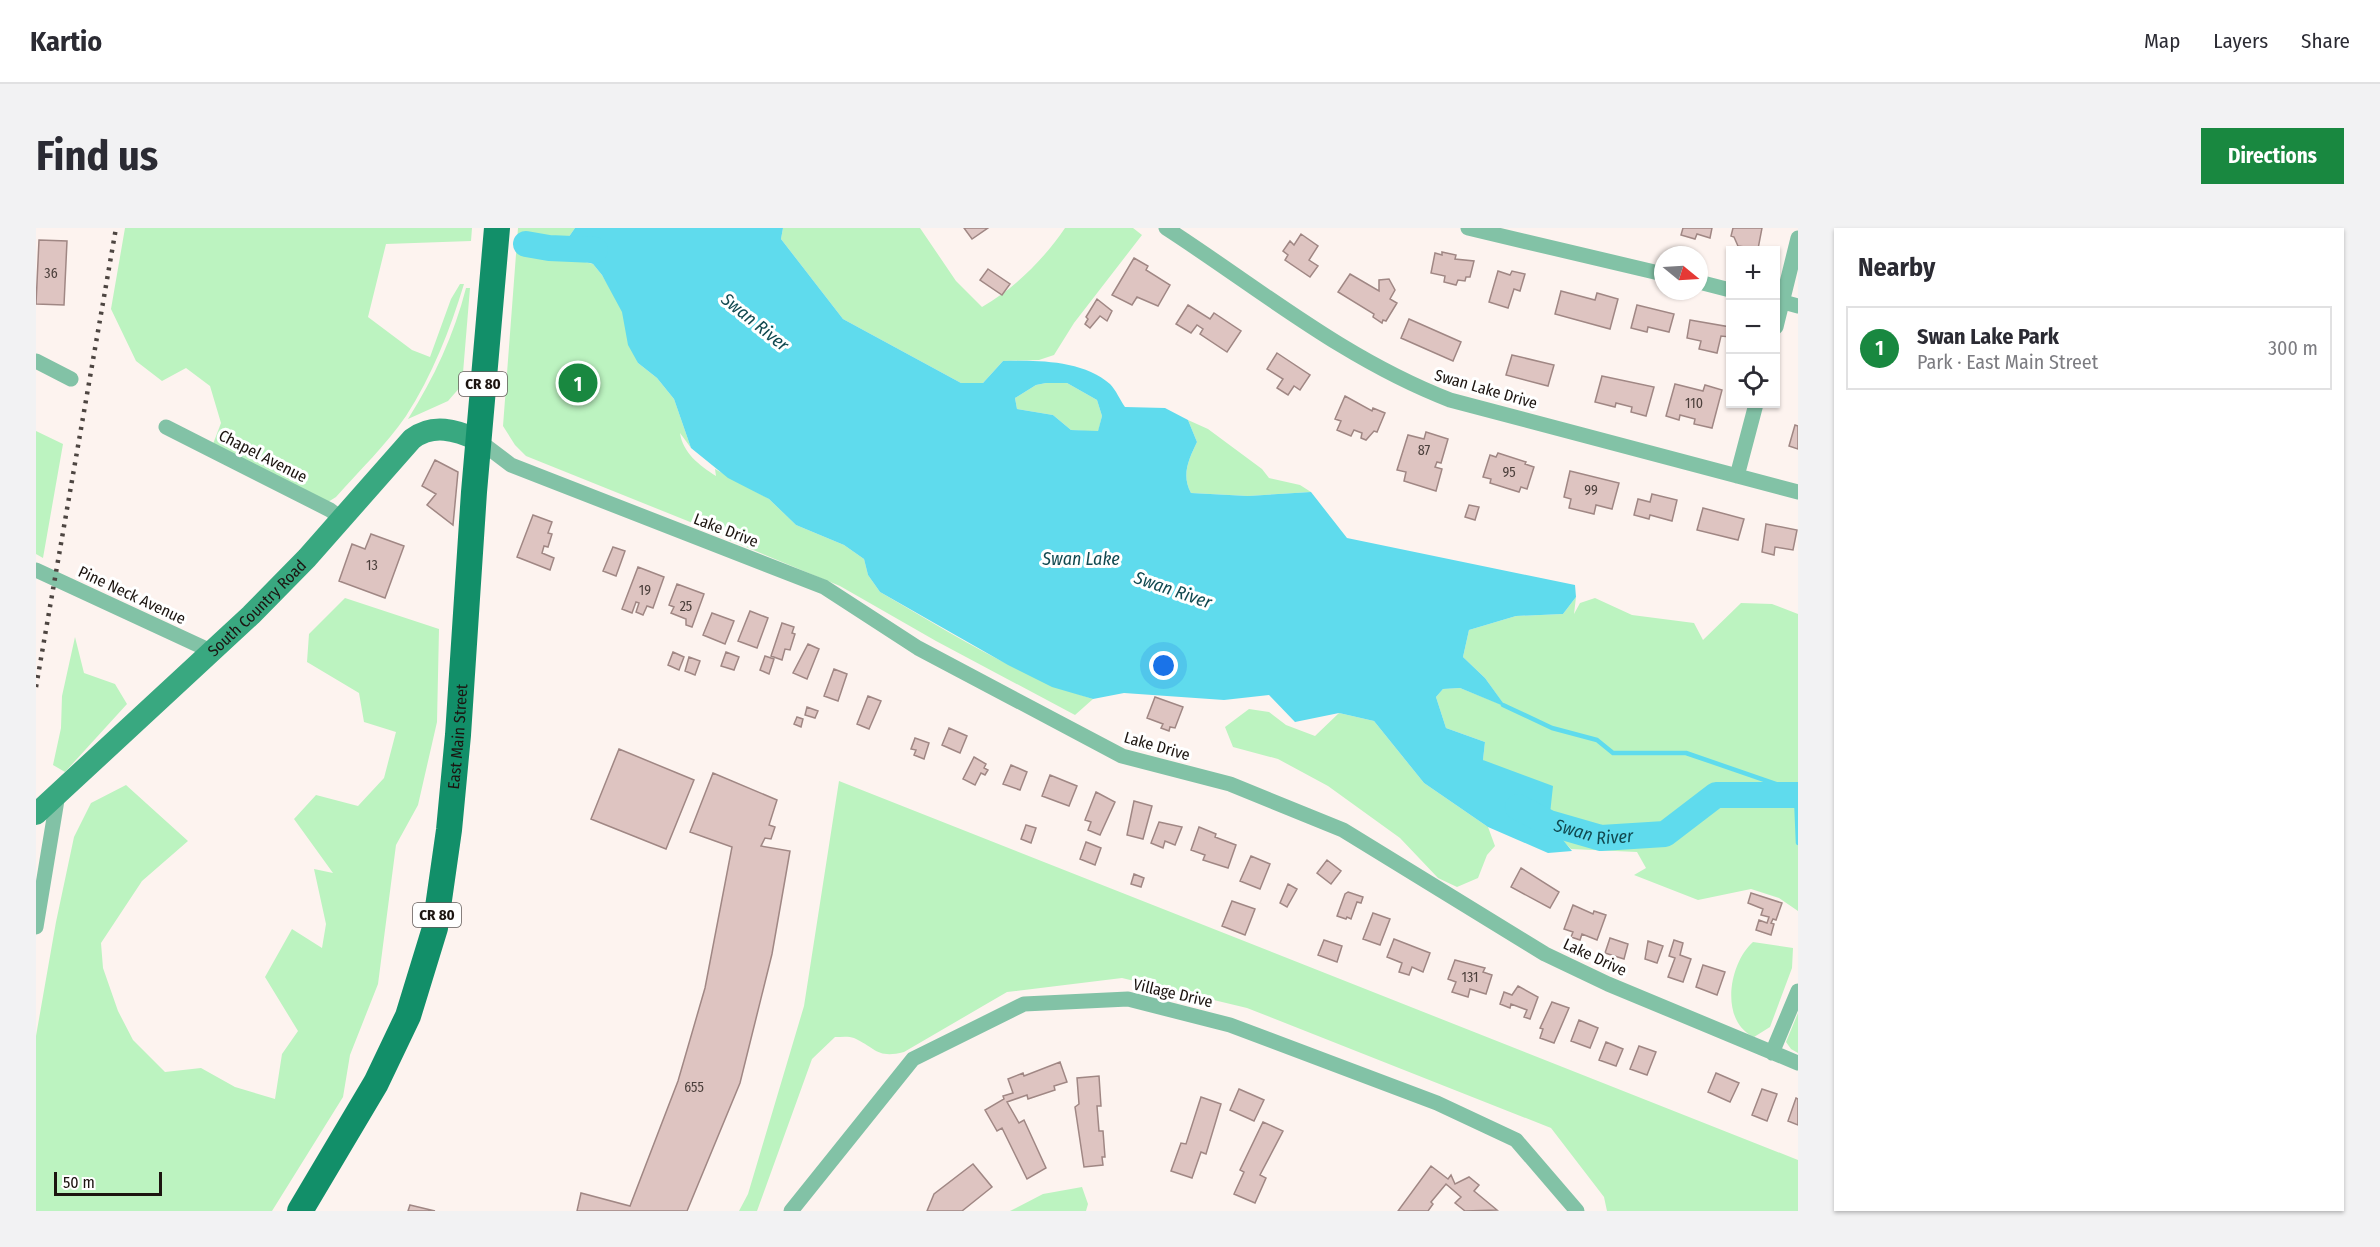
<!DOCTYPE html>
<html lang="en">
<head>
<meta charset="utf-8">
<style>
  :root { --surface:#fff; --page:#f2f2f3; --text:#2b2b33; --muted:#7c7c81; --line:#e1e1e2; --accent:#198840 }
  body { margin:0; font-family:"Fira Sans Condensed",sans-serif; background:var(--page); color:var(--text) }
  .controls { position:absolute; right:18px; top:18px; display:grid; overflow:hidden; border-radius:0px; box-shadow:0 2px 4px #0004 }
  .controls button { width:54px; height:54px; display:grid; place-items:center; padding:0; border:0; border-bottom:2px solid var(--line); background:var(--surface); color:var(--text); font:30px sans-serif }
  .compass { position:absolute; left:1618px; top:18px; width:54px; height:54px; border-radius:50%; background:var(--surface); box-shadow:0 2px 4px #0004; rotate:108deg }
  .scale { position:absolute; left:18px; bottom:15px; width:108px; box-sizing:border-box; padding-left:6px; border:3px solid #1c1410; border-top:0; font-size:16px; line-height:21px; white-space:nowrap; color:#1c1410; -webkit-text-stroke:4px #fff; paint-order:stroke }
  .you { position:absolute; left:1128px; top:438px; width:21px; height:21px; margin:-15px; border:4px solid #fff; border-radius:50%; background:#1a73e8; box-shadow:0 0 0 9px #1a73e833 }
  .badge { display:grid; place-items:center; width:39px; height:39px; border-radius:50%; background:var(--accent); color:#fff; font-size:20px; font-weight:700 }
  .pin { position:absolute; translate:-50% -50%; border:3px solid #fff; box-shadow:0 2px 6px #0006 }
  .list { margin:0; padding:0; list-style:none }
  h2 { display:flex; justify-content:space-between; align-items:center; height:78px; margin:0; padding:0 24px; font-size:26px }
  h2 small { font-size:20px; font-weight:400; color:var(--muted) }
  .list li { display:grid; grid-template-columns:39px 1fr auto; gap:18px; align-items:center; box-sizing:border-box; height:84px; margin:0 12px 12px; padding:0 12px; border:2px solid var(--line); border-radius:0px }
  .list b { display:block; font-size:22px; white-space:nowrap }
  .list p { margin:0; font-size:20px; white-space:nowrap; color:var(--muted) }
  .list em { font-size:20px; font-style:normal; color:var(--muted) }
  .icon { flex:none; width:33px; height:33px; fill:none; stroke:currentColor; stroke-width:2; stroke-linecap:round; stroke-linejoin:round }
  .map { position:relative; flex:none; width:1762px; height:983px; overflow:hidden; border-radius:0px }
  header { display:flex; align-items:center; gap:36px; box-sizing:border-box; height:84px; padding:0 30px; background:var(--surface); border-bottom:2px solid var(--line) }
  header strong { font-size:28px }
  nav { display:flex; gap:33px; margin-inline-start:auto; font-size:21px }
  .intro { display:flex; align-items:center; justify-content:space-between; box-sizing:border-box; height:144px; padding:0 36px }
  h1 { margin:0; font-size:42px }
  .button { padding:15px 27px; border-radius:0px; background:var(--accent); color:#fff; font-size:21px; font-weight:700 }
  main { display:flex; gap:36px; padding:0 36px }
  aside { flex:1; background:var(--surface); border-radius:0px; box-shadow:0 2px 4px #0004 }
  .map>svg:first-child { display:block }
  .green { fill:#bcf3c0 }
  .water { fill:#5fdbed; fill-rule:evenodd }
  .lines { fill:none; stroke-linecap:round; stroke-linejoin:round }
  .stream { stroke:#5fdbed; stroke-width:4.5 }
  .river { stroke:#5fdbed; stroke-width:26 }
  .building { fill:#dec4c1; stroke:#a08784; stroke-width:1.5 }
  .minor { stroke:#82c2a6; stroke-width:15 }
  .secondary { stroke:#39a880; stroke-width:22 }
  .primary { stroke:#128f69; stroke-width:26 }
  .rail { stroke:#4d4541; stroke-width:4.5; stroke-dasharray:3 6; stroke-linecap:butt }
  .labels { text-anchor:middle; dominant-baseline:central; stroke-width:6; stroke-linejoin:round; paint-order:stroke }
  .number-label { font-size:14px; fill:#4c403c }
  .shield { fill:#fff; stroke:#605a58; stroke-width:1.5 }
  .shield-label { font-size:15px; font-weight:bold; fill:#1c1410 }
  .street-label { font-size:16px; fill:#1c1410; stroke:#fff }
  .water-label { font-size:18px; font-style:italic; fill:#114950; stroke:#fff }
</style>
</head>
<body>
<header>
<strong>Kartio</strong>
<nav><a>Map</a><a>Layers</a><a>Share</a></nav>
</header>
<div class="intro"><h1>Find us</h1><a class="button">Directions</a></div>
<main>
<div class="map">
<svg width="1762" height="983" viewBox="0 0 1762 983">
  <rect width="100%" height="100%" fill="#fdf3ef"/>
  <path class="green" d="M89 0H436L435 13 350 16 332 89 376 122 394 129 415 71 424 56H428C414 102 396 148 370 188 350 217 323 243 300 269L292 274 177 216 185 195 174 158 150 140 126 153 100 133 75 81Z
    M482 0H539L527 17 524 13 523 15 526 28 557 36 566 47 588 83 602 135 621 150 638 171 655 220 644 205C647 225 663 237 680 248L679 241 733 271 760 297 808 317 828 331 832 347 844 364C913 404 981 448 1057 471L1039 487 900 413 804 358 693 312 690 305 689 308 490 228 479 217 467 198Z
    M747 0H884L920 53 946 79C979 60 1008 31 1029 0H1097L1106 7 1038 95 1018 127 1003 132 967 133 947 155H925L807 91 745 11Z
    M430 60H434L426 157 412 173 372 191C398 150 418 107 430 60Z
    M1010 155H1031L1061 172 1066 188 1062 204 1035 202 1017 187 981 181 979 170 1000 157Z
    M1152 192 1172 201 1226 241 1233 250 1264 257 1275 264 1212 268 1155 265C1145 247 1153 231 1161 214Z
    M0 203 27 216 7 330 0 326Z
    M1540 369 1538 386 1544 375 1559 370 1596 387 1658 395 1667 412 1705 375 1736 376 1762 386V683L1743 670 1715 661 1662 672 1598 647 1610 640 1601 624 1535 621 1447 532 1449 514 1410 500 1400 469 1407 461 1424 460 1469 478 1449 450 1427 429 1433 402 1480 388 1527 386Z
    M309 370 403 401 401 494 382 577 360 617 342 756 314 827 307 869 236 983H0V808L20 694 38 609 55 575 90 557 152 613 106 653 65 715 67 740 82 783 97 812 129 844 165 840 199 859 239 871 246 826 262 803 229 749 256 701 286 720 290 696 278 641 297 645 258 591 280 567 322 578 348 550 360 504 328 494 323 465 271 434 273 406Z
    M39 409 48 445 79 456 91 476 29 544 17 537 25 500 26 468Z
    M1213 481 1233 484 1250 497 1279 508 1303 485 1338 493 1388 555 1452 599 1459 618 1451 627 1442 650 1421 659 1402 650 1364 610 1292 558 1242 531 1197 519 1189 499Z
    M803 553 1762 932V983H1571L1568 969 1515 900 1211 780 1086 750 971 764 868 824C841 831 840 820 818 810 813 808 805 809 799 809L776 831 721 983H703L712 966 768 778Z
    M1717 714 1757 720 1756 740 1734 799 1718 809C1683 793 1693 735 1717 714Z
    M1762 785V825L1755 821 1750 814Z
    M1046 959 1052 976 1050 983H974L1007 966Z"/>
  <path class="water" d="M539 0H747L745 11 807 91 925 155H947L967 133C1001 132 1047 132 1074 156 1080 162 1084 172 1089 179L1129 180 1152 192 1161 214C1153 231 1145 247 1155 265L1212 268 1275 264 1311 310 1539 357 1540 369 1527 386 1480 388 1433 402 1427 429 1449 450 1470 479 1424 460 1407 461 1400 469 1410 500 1449 514 1447 532 1517 558 1513 595 1536 623 1512 625 1452 599 1388 555 1338 493 1303 485 1259 494 1233 467 1188 472 1088 465 1057 471 1016 459 972 437 844 364 832 347 828 331 808 317 760 297 733 271 692 250 655 220 638 171 621 150 602 135 592 117 586 84 566 47 557 36 531 27 525 20ZM1010 155H1031L1061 172 1066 188 1062 203 1035 202 1017 187 981 181 979 170 1000 157Z"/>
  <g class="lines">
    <path class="stream" d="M1467 477 1516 500 1561 512 1577 525H1650L1749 559 1760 567 1762 615"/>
    <g class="river">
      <path d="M490 16 513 20 559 22"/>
      <path id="s1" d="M1482 579 1513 595 1565 610 1629 606 1680 567H1762"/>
    </g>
  </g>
  <path class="building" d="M928 0H952L936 11Z
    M1647 0H1676L1674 10 1661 6 1659 11 1645 7Z
    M1697 0H1726L1722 21 1702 18 1698 9 1695 8Z
    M1265 6 1282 18 1273 32 1282 38 1274 49 1249 32 1252 27 1247 23 1254 13 1258 17Z
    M3 12 31 13 28 77 0 76Z
    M1406 24 1420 27 1419 31 1438 33 1434 49H1430L1429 53 1422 52 1420 57 1408 54 1409 48 1395 45 1399 25 1406 27Z
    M1098 30 1112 38 1110 42 1134 57 1122 78 1101 69 1096 77 1076 67Z
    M952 41 974 56 966 67 944 52Z
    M1462 43 1474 47 1476 43 1489 46 1484 63 1478 61 1472 80 1453 74Z
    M1314 46 1343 63V52L1353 51 1359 62 1354 71 1361 75 1350 93 1347 92 1346 95 1337 89 1338 86 1302 64Z
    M1525 63 1559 72 1561 65 1582 71 1574 101 1519 86Z
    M1061 71 1076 83 1071 93 1064 88 1054 100 1049 96 1052 91 1050 89Z
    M1152 77 1174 91 1178 85 1205 103 1191 124 1164 106 1167 101 1161 97 1155 105 1140 96Z
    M1601 77 1638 86 1633 104 1612 99 1611 104 1595 100Z
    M1373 91 1425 114 1417 133 1365 110Z
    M1654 92 1694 99V109L1685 108 1681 125 1663 121 1665 113 1651 110Z
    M1241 125 1274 147 1264 162 1258 158 1252 167 1241 160 1247 151 1231 141Z
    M1476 127 1518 137 1512 158 1470 147Z
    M1566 148 1618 159 1610 188 1595 184 1596 179 1580 175 1579 179 1559 174Z
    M1639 156 1667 163 1669 157 1686 162 1676 200 1658 196 1659 191 1644 187 1643 192 1630 188Z
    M1309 168 1336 183 1337 180 1349 185 1341 204 1338 203 1330 212 1325 210 1326 205 1318 202 1315 208 1301 202 1305 193 1299 191Z
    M1759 197 1762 198V221L1753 218Z
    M1390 204 1412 211 1405 235 1401 234 1399 239 1406 241 1400 263 1368 253 1370 244 1361 242 1372 207 1388 211Z
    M1462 225 1490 234 1489 236 1498 239 1491 261 1485 259 1483 264 1454 255 1455 251 1447 249 1454 227 1460 229Z
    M399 232 422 244 417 297 391 277 400 266 386 258Z
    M1534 243 1583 255 1576 281 1560 277 1558 286 1533 280 1535 271 1528 269Z
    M1616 266 1641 272 1636 293 1614 287 1613 291 1598 287 1602 271 1614 274Z
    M1433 277 1443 279 1439 292 1429 289Z
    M1667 280 1708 291 1702 312 1661 302Z
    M497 287 516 294 512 305 516 306 512 319 508 318 506 325 518 330 514 342 481 329Z
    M1730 296 1761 302 1757 322 1739 319 1738 327 1726 324Z
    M335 306 368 318 349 370 303 353 316 316 329 321Z
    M577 319 589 323 580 348 567 343Z
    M602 339 628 349 617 380 611 378 607 387 600 384 603 375 600 374 596 385 586 381Z
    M641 356 668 366 656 399 650 397V391L635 385 638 379 633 377Z
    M714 383 732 390 721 420 702 413Z
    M676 385 698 393 689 416 667 407Z
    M746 395 758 399 756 405 759 406 754 422 749 421 746 432 735 428Z
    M772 416 783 421 771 451 757 445Z
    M637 424 648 429 643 442 632 437Z
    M690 424 703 429 698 442 685 438Z
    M729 428 738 431 733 446 724 442Z
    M653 429 664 433 659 447 649 443Z
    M798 441 811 446 802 473 788 468Z
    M832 468 845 473 833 501 821 496Z
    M1119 469 1147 479 1139 500 1134 499 1133 503 1125 500 1127 496 1111 490Z
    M771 479 782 483 779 490 769 487Z
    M761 489 767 491 765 499 758 496Z
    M913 500 931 508 924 525 906 517Z
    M879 510 893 515 888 531 878 527 880 522 875 521Z
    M583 521 658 552 630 621 555 591Z
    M938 529 950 536 948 540 952 542 949 547 945 545 939 557 927 551Z
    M975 537 991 544 984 562 967 556Z
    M677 545 741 572 733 597 739 599 735 611 729 610 725 618 754 623 736 726 704 855 651 983H541L545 965 594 978 642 853 669 760 696 619 654 604Z
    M1014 547 1041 558 1033 578 1006 568Z
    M1060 564 1079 574 1064 607 1052 602 1055 594 1049 592Z
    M1098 573 1116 578 1107 611 1091 607Z
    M1123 594 1146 599 1139 617 1129 613 1127 620 1115 615Z
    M990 597 1000 600 995 615 985 611Z
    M1163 599 1180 606 1179 609 1200 617 1192 640 1167 632 1169 627 1155 622Z
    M1050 614 1065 620 1059 637 1044 631Z
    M1215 628 1234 636 1224 661 1204 653Z
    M1291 632 1305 643 1295 656 1281 645Z
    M1485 640 1523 664 1514 680 1475 659Z
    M1098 646 1108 650 1105 659 1095 656Z
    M1252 656 1261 661 1251 679 1244 675Z
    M1312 664 1327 669 1325 675 1321 674 1315 691 1311 689 1310 691 1301 688 1309 666Z
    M1715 665 1746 675 1740 692 1737 691 1735 695 1738 696 1735 707 1720 702 1723 692 1731 695 1733 689 1725 687 1727 681 1712 675Z
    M1196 673 1219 681 1209 707 1186 698Z
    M1537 677 1557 686 1558 683 1570 687 1561 712 1546 706 1544 712 1535 709 1537 704 1528 701Z
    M1337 685 1354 691 1344 717 1327 711Z
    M1574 710 1592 716 1588 731 1569 725Z
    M1358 711 1394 725 1387 744 1376 739 1373 747 1363 744 1366 735 1351 729Z
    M1288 712 1306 718 1301 734 1282 727Z
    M1638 712 1647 715 1644 727 1655 731 1647 754 1632 749 1639 730 1633 728Z
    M1612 713 1627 718 1621 735 1609 731Z
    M1419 732 1449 740 1447 744 1456 747 1450 766 1434 761 1432 769 1416 764 1420 754 1412 751Z
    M1667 737 1689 744 1681 767 1660 759Z
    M1482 758 1502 769 1494 791 1488 789 1491 782 1475 776 1474 780 1464 776 1468 764 1476 767Z
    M1516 774 1533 780 1518 815 1504 810 1507 801 1504 800Z
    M1543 792 1562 800 1554 820 1535 813Z
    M1570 814 1587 821 1580 838 1563 832Z
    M1603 818 1620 824 1611 847 1594 841Z
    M1024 834 1031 854 1018 858 1019 862 992 871 991 867 971 874 983 895 988 892 1010 940 991 951 966 900 961 903 949 882 968 871 967 868 977 865 972 851 987 845 988 848Z
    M1680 845 1703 855 1694 874 1672 864Z
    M1063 848 1065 878H1061L1063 903H1067L1069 929H1066L1067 937 1048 939 1039 879 1043 876 1041 850Z
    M1203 861 1228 872 1218 893 1194 882Z
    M1726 861 1741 866 1731 893 1716 887Z
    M1165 869 1185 876 1170 926 1165 924 1156 950 1135 943 1145 915 1150 916Z
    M1760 870 1762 871V897L1752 893Z
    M1227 894 1247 903 1224 947 1230 950 1219 975 1198 966 1208 944 1204 942Z
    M937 936 956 959 926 983H891L898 966Z
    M1395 938 1412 951 1415 947 1419 956 1433 949 1443 957 1438 963 1461 982 1429 983 1419 975 1425 969 1410 956 1395 974 1397 976 1392 983H1362Z
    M374 977 399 983H372Z"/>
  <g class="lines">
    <path class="minor" d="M1130 0C1224 61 1308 131 1414 172L1762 264
      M1432 0 1627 46
      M1663 54 1694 62
      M1740 72 1762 78
      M1740 99 1762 10
      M0 133 35 151
      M130 199 294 282 306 291
      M442 212 475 237 788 359 882 420 1086 528 1194 556 1307 602 1509 726 1572 756 1762 835
      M1701 248 1720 176
      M0 342 177 424
      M0 699 22 566
      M1736 825 1762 763
      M755 983 877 831 988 776 1092 771 1194 797 1401 875 1480 912 1541 983"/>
    <path class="secondary" id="s2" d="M0 586 215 387 271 330 376 211C397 195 420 202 442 212"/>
    <path class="primary" id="s3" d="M264 983 340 855 372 788 399 700 413 602 422 507 438 264 461 0"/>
    <path class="rail" d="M0 459 80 0"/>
  </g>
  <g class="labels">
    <g class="number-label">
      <text x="15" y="45">36</text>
      <text x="1658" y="175">110</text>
      <text x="1388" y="222">87</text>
      <text x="1473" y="244">95</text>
      <text x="1555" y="262">99</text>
      <text x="336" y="337">13</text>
      <text x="609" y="362">19</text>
      <text x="650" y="378">25</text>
      <text x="1434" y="749">131</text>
      <text x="658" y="859">655</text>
    </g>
    <g class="shield">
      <rect x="423" y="144" width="48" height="24" rx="4.5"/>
      <rect x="377" y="675" width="48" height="24" rx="4.5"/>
    </g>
    <g class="shield-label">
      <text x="447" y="156">CR 80</text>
      <text x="401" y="687">CR 80</text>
    </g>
    <g class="street-label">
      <text transform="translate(1450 161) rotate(16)">Swan Lake Drive</text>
      <text transform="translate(227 228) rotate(27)">Chapel Avenue</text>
      <text transform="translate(690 302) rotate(21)">Lake Drive</text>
      <text transform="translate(96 367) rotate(25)">Pine Neck Avenue</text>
      <text stroke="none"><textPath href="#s2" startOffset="302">South Country Road</textPath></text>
      <text stroke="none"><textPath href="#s3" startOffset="508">East Main Street</textPath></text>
      <text transform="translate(1121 518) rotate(16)">Lake Drive</text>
      <text transform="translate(1559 729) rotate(25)">Lake Drive</text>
      <text transform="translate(1137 765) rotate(13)">Village Drive</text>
    </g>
    <g class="water-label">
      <text transform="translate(719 94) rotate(39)">Swan River</text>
      <text x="1045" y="331">Swan Lake</text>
      <text transform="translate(1137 362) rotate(19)">Swan River</text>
      <text stroke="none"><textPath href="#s1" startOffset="81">Swan River</textPath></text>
    </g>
  </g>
</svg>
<div class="controls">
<button>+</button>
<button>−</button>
<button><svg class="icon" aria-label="locate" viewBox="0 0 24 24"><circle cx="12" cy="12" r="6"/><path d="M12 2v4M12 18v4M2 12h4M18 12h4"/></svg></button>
</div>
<svg class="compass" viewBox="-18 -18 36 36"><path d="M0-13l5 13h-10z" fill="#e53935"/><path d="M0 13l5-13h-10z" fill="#7c7c81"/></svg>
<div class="scale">50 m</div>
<div class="you"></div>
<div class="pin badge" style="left:542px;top:155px">1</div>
</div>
<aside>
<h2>Nearby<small></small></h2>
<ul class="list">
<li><span class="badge">1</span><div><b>Swan Lake Park</b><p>Park · East Main Street</p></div><em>300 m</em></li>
</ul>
</aside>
</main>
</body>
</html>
